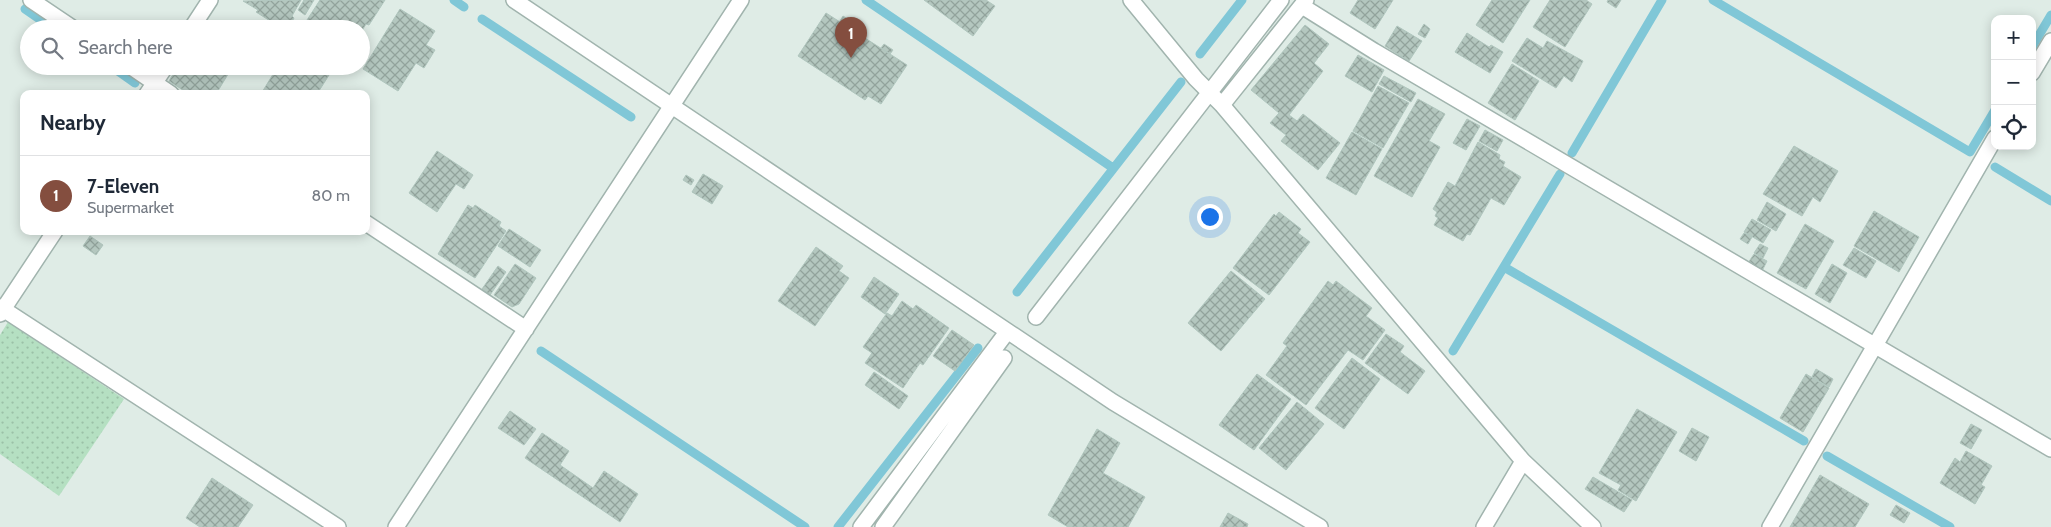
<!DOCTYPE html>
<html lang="en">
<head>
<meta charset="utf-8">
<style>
  :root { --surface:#fff; --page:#f2f2f3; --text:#1f2937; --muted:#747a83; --line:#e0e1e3; --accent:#844e3f }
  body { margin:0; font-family:Cabin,sans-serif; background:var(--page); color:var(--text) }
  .controls { position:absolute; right:15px; top:15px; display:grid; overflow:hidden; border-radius:10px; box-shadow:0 2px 12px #0003 }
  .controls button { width:45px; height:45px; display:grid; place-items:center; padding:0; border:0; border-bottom:1px solid var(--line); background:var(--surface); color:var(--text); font:25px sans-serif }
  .you { position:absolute; left:1209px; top:216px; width:18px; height:18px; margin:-12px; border:4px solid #fff; border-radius:50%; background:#1a73e8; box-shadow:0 0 0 8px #1a73e833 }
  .badge { display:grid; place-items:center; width:32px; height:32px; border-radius:50%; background:var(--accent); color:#fff; font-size:16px; font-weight:700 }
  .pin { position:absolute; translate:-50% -41px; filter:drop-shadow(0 1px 2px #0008) }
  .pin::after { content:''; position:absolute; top:26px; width:18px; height:15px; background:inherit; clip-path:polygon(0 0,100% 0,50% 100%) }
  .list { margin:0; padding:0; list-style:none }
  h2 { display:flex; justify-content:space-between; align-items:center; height:65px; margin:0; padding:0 20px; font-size:21px }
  h2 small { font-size:16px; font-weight:400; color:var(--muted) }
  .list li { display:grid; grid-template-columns:32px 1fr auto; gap:15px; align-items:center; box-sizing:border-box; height:80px; padding:0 20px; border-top:1px solid var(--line) }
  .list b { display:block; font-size:19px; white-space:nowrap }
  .list p { margin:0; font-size:16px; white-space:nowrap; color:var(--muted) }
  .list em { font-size:16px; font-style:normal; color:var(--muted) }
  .icon { flex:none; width:28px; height:28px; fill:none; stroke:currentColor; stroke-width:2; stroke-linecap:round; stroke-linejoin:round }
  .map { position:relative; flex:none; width:2051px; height:527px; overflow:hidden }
  .search { position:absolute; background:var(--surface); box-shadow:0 2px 12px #0003; left:20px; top:20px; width:350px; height:55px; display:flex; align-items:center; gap:12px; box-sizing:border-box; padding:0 18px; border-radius:28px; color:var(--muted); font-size:19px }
  .panel { position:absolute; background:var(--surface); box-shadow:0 2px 12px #0003; left:20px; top:90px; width:350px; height:145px; border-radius:10px }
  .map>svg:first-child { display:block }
  .grass { fill:url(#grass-dots) }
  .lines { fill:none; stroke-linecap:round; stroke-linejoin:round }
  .stream { stroke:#80c7d7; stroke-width:9 }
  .building { fill:url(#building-cross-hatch); stroke:#b0c6be }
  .minor-casing { stroke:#a1b4ae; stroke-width:18 }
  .minor { stroke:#fff; stroke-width:15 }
</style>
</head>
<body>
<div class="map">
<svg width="2051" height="527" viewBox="0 0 2051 527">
  <defs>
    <pattern id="grass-dots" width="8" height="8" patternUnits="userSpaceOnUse" patternTransform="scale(1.25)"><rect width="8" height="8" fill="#b5e0c2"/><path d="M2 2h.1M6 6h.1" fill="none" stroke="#9bc1a7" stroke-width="1.8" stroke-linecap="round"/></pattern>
    <pattern id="building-cross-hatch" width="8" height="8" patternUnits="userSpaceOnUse" patternTransform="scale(1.25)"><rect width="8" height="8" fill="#b4c7bf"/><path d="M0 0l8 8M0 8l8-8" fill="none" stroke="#92a39c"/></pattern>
  </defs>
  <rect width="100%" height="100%" fill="#dfece6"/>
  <path class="grass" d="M8 322 124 399 59 496 0 454V335Z"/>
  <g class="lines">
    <path class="stream" d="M454 0 464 7
      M866 0 1113 168
      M1713 0 1970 152 1995 110
      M25 9 54 29
      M482 19 631 117
      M2032 47 2051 15
      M1200 54 1242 0
      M111 66 135 83
      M1572 153 1662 0
      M1995 167 2051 201
      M1504 267 1804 441
      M1017 292 1181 82
      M541 351 805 527
      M1453 351 1560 174
      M1827 456 1950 527
      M838 527 978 348"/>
  </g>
  <path class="building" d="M301 0 292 16 294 18 288 29 285 27 283 29 256 12 258 10 243 1Z
    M304 0H314L305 15 298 10Z
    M320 0H385L369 25 366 24 361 32V29H321L307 20Z
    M924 0H986L995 6 973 36Z
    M1358 0H1393L1375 29 1350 13Z
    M1492 0H1530L1503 43 1476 25Z
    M1550 0H1586L1592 4 1565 47 1533 27Z
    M1608 0H1621L1616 8 1607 2Z
    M400 9 435 31 426 45 435 50 424 68 416 63 398 91 363 69Z
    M826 13 907 65 881 104 868 96 865 100 798 56Z
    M843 16 854 23 850 28 840 21Z
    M1424 24 1430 29 1425 38 1418 34Z
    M1305 25 1329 44 1314 63 1323 71 1289 115 1297 121 1303 114 1340 143 1318 170 1281 141 1286 135 1270 123 1279 113 1251 90Z
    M1397 26 1422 41 1409 61 1385 46Z
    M1467 33 1489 47 1491 45 1503 52 1490 73 1455 52Z
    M1527 38 1543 48 1547 41 1583 61 1572 82 1564 76 1556 88 1512 61Z
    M884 44 893 50 890 54 881 48Z
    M1358 55 1384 70 1372 92 1345 76Z
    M1512 64 1539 81 1515 120 1488 103Z
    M178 66H233L216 94H189L169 81Z
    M253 66H268L263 73Z
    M278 66H314L329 75 317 94H261Z
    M1384 76 1416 93 1411 102 1379 84Z
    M1378 86 1409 103 1383 148 1353 131Z
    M1418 99 1445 114 1429 141 1440 147 1412 197 1374 176Z
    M1467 119 1480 126 1466 150 1453 143Z
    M1485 130 1503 140 1497 151 1479 141Z
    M1352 132 1382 149 1356 195 1326 178Z
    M1478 142 1500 155 1499 159 1505 162 1503 166 1521 177 1504 205 1491 198 1470 235 1467 234 1463 241 1434 225 1438 218 1435 216 1437 212 1433 209 1448 182 1455 186Z
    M1794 146 1838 171 1820 202 1813 197 1802 216 1763 194Z
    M437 151 473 175 464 189 456 184 437 212 409 193Z
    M703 174 723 186 712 204 692 192Z
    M686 175 694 180 691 185 683 180Z
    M1767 202 1786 214 1776 231 1757 220Z
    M468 205 473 208 475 205 501 222 499 226 506 231 475 278 438 254Z
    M1874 211 1919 237 1899 272 1854 246Z
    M1279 212 1301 229 1298 233 1310 242 1269 295 1233 268 1274 214 1276 216Z
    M1752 219 1771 230 1763 243 1744 232Z
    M1805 224 1834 241 1806 289 1777 273Z
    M509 229 541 250 530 267 498 246Z
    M1744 233 1752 237 1748 244 1740 239Z
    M90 236 103 245 96 255 83 246Z
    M1760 244 1768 248 1763 258 1754 253Z
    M816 247 843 266 839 271 849 278 815 326 778 301Z
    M1854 248 1876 261 1866 278 1843 265Z
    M1754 254 1767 261 1762 271 1748 263Z
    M515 264 536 278 519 304 512 307 494 295Z
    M1832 264 1847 273 1830 303 1815 294Z
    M498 266 506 272 490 295 482 289Z
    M1231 271 1265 299 1221 351 1188 323Z
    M874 277 899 294 885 314 861 297Z
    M1328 281 1333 285 1336 281 1372 308 1366 316 1385 330 1363 360 1348 350 1306 405 1266 375 1287 346 1283 343Z
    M902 301 913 309 916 305 949 328 923 365 920 363 903 388 865 363 872 353 863 347 887 313 892 316Z
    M952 330 974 345 955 371 933 356Z
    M1386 334 1404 346 1400 352 1425 371 1408 394 1365 363Z
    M1352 358 1380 379 1344 429 1315 408Z
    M1816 369 1833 379 1829 387 1812 377Z
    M874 372 908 396 899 409 865 385Z
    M1257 374 1291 399 1254 450 1219 425Z
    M1806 374 1829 388 1803 432 1780 418Z
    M1297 402 1324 424 1286 470 1259 448Z
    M1637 409 1677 432 1636 501 1618 490 1621 485 1599 473Z
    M510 411 536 429 524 445 498 428Z
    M1971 424 1982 430 1971 449 1960 443Z
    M1692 428 1709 437 1696 461 1679 451Z
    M1097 429 1120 443 1103 473 1145 497 1128 527H1068L1048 515Z
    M542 433 569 451 560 465 593 488 604 471 638 494 620 522 525 458Z
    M1966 451 1992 466 1981 485 1985 487 1975 504 1940 483 1955 458 1960 462Z
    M1820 475 1869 504 1855 527H1790Z
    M1593 477 1632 500 1624 512 1585 489Z
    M212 478 253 505 238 527H200L186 518Z
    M1896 505 1910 513 1904 523 1890 515Z
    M1228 513 1248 524 1247 527H1220Z"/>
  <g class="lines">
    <g class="minor-casing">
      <path id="minor" d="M31 0 74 29
        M514 0 1113 402 1320 527
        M1131 0 1196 79 1222 105 1523 461 1593 527
        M1302 6 1374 51 2051 449
        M191 29 210 0
        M130 66 171 94
        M2032 73 2051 41
        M147 94 166 66
        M1222 105 1306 0
        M366 223 526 329
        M0 307 338 527
        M0 314 55 231
        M1036 317 1281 0
        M396 527 741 0
        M861 527 1007 332
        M883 527 1004 358
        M1484 527 1523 461
        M1770 527 1995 138"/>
    </g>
    <use href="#minor" class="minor"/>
  </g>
</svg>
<div class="controls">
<button>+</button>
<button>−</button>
<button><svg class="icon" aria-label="locate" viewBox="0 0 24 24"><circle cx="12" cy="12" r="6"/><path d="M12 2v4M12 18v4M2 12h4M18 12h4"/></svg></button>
</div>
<div class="you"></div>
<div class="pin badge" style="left:851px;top:58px">1</div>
<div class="search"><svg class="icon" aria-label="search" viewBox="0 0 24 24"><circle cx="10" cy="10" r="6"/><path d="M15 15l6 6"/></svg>Search here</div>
<section class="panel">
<h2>Nearby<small></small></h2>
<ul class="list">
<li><span class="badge">1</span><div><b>7-Eleven</b><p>Supermarket</p></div><em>80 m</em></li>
</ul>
</section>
</div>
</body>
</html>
